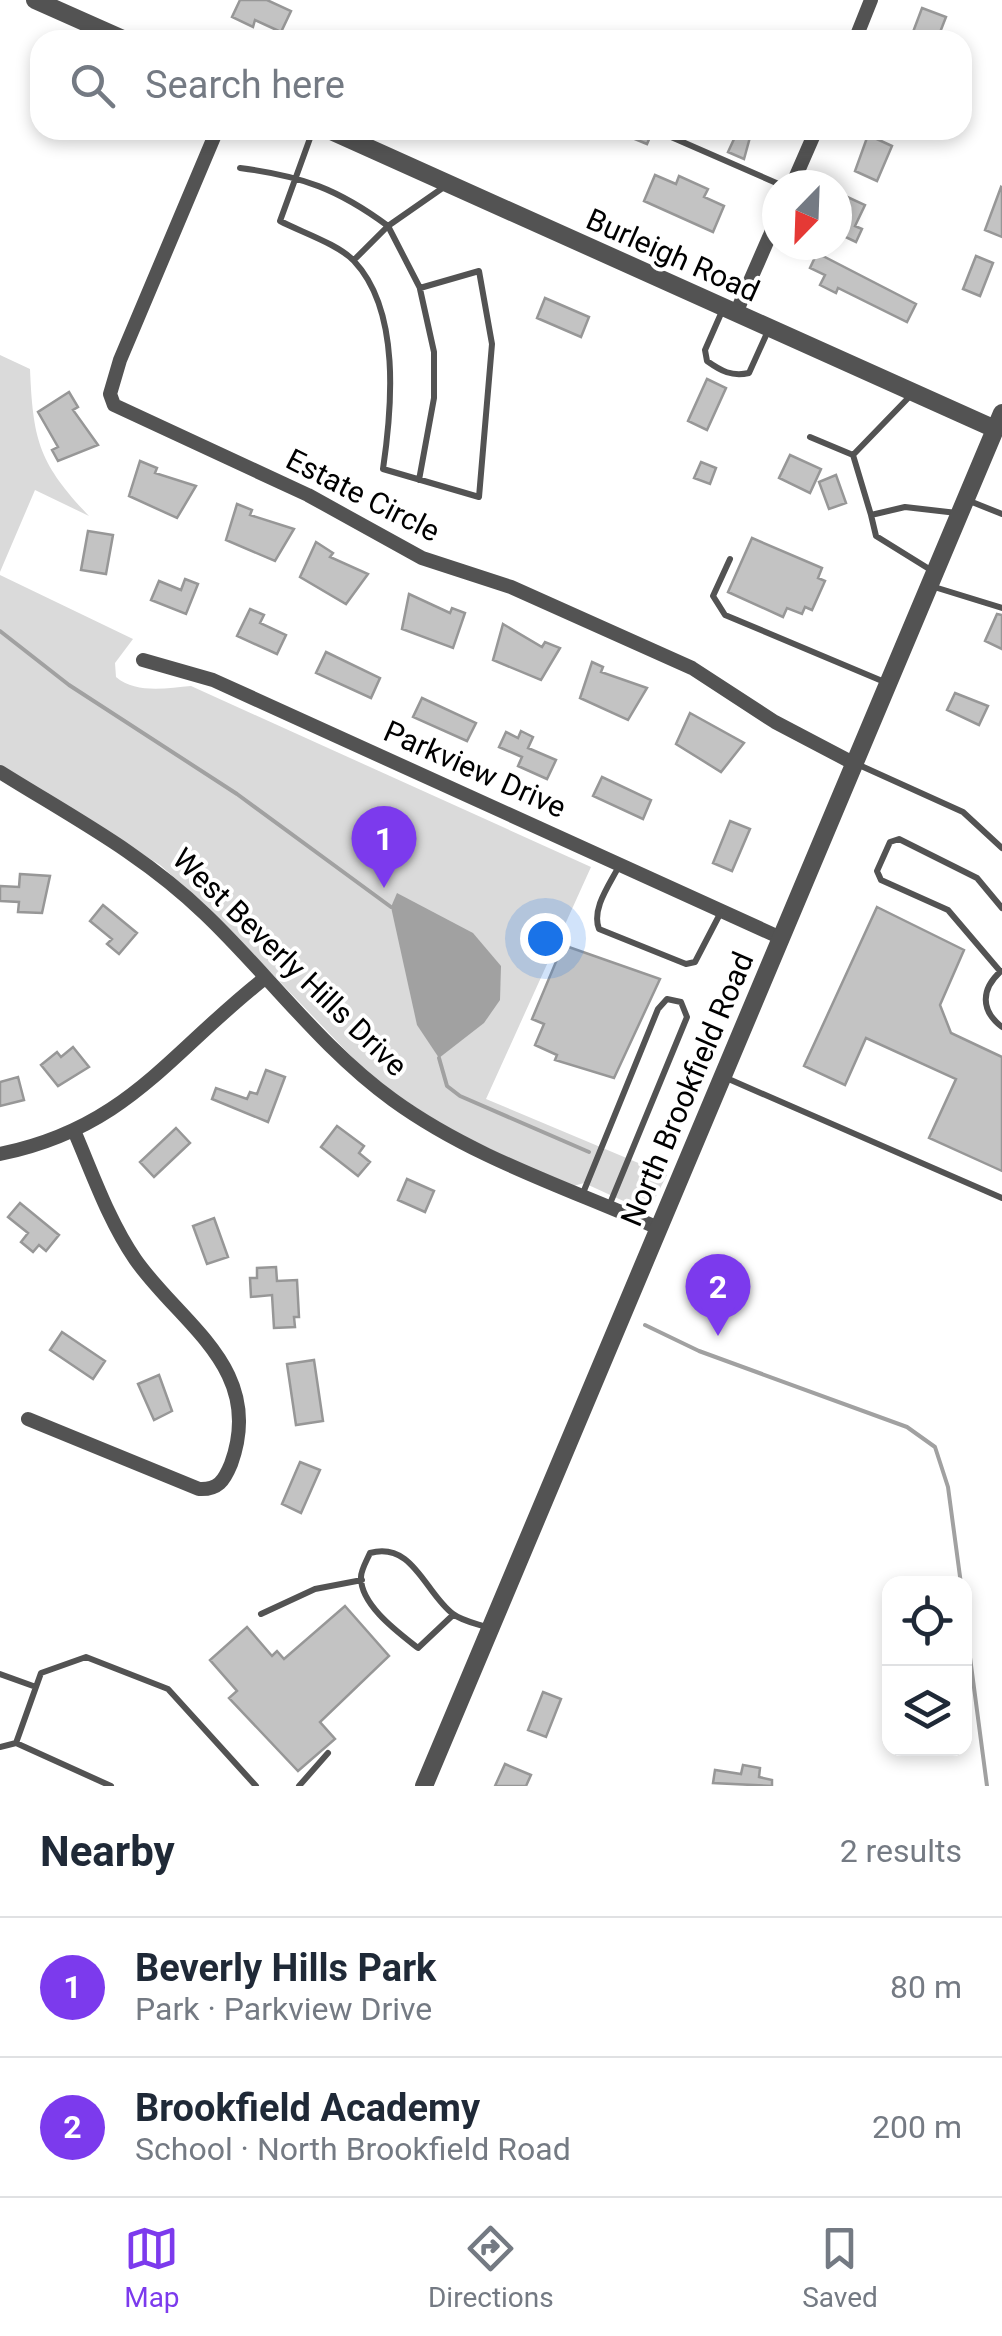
<!DOCTYPE html>
<html lang="en">
<head>
<meta charset="utf-8">
<style>
  :root { --surface:#fff; --page:#f2f2f3; --text:#1f2937; --muted:#747a83; --line:#e0e1e3; --accent:#7c3aed }
  body { margin:0; font-family:Roboto,sans-serif; background:var(--page); color:var(--text) }
  .controls { position:absolute; right:30px; bottom:30px; display:grid; overflow:hidden; border-radius:20px; box-shadow:0 5px 15px #0003 }
  .controls button { width:90px; height:90px; display:grid; place-items:center; padding:0; border:0; border-bottom:2px solid var(--line); background:var(--surface); color:var(--text); font:50px sans-serif }
  .compass { position:absolute; left:762px; top:170px; width:90px; height:90px; border-radius:50%; background:var(--surface); box-shadow:0 5px 15px #0003; rotate:203deg }
  .you { position:absolute; left:545px; top:938px; width:35px; height:35px; margin:-25px; border:8px solid #fff; border-radius:50%; background:#1a73e8; box-shadow:0 0 0 15px #1a73e833 }
  .badge { display:grid; place-items:center; width:65px; height:65px; border-radius:50%; background:var(--accent); color:#fff; font-size:32px; font-weight:700 }
  .pin { position:absolute; translate:-50% -82px; filter:drop-shadow(0 2px 5px #0008) }
  .pin::after { content:''; position:absolute; top:52px; width:35px; height:30px; background:inherit; clip-path:polygon(0 0,100% 0,50% 100%) }
  .list { margin:0; padding:0; list-style:none }
  h2 { display:flex; justify-content:space-between; align-items:center; height:130px; margin:0; padding:0 40px; font-size:42px }
  h2 small { font-size:32px; font-weight:400; color:var(--muted) }
  .list li { display:grid; grid-template-columns:65px 1fr auto; gap:30px; align-items:center; box-sizing:border-box; height:140px; padding:0 40px; border-top:2px solid var(--line) }
  .list b { display:block; font-size:38px; white-space:nowrap }
  .list p { margin:0; font-size:32px; white-space:nowrap; color:var(--muted) }
  .list em { font-size:32px; font-style:normal; color:var(--muted) }
  .icon { flex:none; width:55px; height:55px; fill:none; stroke:currentColor; stroke-width:2; stroke-linecap:round; stroke-linejoin:round }
  .map { position:relative; flex:none; width:1002px; height:1786px; overflow:hidden }
  .search { position:absolute; background:var(--surface); box-shadow:0 5px 15px #0003; left:30px; right:30px; top:30px; height:110px; display:flex; align-items:center; gap:25px; box-sizing:border-box; padding:0 35px; border-radius:30px; color:var(--muted); font-size:38px }
  .sheet { height:410px; background:var(--surface) }
  nav { display:flex; justify-content:space-around; align-items:center; box-sizing:border-box; height:140px; border-top:2px solid var(--line); background:var(--surface); font-size:28px; color:var(--muted) }
  nav a { display:grid; justify-items:center; gap:5px }
  nav .on { color:var(--accent) }
  .map>svg:first-child { display:block }
  .green { fill:#dadada }
  .water { fill:#a1a1a1 }
  .lines { fill:none; stroke-linecap:round; stroke-linejoin:round }
  .stream { stroke:#a1a1a1; stroke-width:4 }
  .building { fill:#c3c3c3; stroke:#979797; stroke-width:2.5 }
  .service { stroke:#535353; stroke-width:6 }
  .minor { stroke:#535353; stroke-width:14 }
  .tertiary { stroke:#535353; stroke-width:18 }
  .labels { text-anchor:middle; dominant-baseline:central; stroke-width:8; stroke-linejoin:round; paint-order:stroke }
  .street-label { font-size:30px; fill:#000; stroke:#fff }
</style>
</head>
<body>
<div class="map">
<svg width="1002" height="1786" viewBox="0 0 1002 1786">
  <rect width="100%" height="100%" fill="#fff"/>
  <path class="green" d="M0 355 30 369C33 441 39 463 89 516L35 490 0 572Z
    M0 575 133 639 115 663 116 677C136 694 167 688 191 686L591 867 486 1099 667 1175 652 1204 641 1209 584 1183 570 1187 450 1130 373 1079 210 909 160 865 0 765Z"/>
  <path class="water" d="M397 893 473 933 501 966 500 1000 484 1023 439 1058 417 1025 391 907Z"/>
  <g class="lines">
    <path class="stream" d="M0 631 69 685 237 794 391 907
      M439 1058 447 1086 460 1096 589 1152
      M645 1325 699 1351 907 1427 935 1447 948 1487 961 1584
      M964 1612 987 1786"/>
  </g>
  <path class="building" d="M240 0H267L291 11 281 32 255 20 253 27 232 17Z
    M922 8 946 17 937 40H910Z
    M613 130H653L647 144Z
    M714 130H752L744 159 728 152 734 139Z
    M868 135 892 146 877 181 855 171Z
    M655 175 676 184 679 176 708 189 704 197 724 206 713 232 644 201Z
    M1001 187 1002 188V237L985 230Z
    M843 195 865 205 855 226 862 229 856 242 837 233V208Z
    M817 253 916 304 907 322 838 288 836 293 820 285 825 275 810 268Z
    M976 256 993 263 980 296 963 289Z
    M545 298 589 317 581 337 537 318Z
    M707 379 726 388 707 430 688 421Z
    M69 392 78 407 73 410 98 445 58 461 52 450 58 447 38 412Z
    M790 455 821 469 810 493 779 478Z
    M140 461 157 468 155 473 196 486 177 518 129 496Z
    M701 462 716 468 710 484 694 478Z
    M836 475 846 503 829 509 819 482Z
    M237 504 252 510 250 515 294 529 275 561 226 540Z
    M88 531 113 535 106 574 81 570Z
    M752 538 822 568 818 578 825 581 812 610 805 607 802 614 787 608 783 617 728 592Z
    M316 542 333 553 330 557 368 574 346 604 300 577Z
    M185 579 198 584 186 614 151 600 159 581 181 590Z
    M409 594 450 613 452 608 465 613 453 648 402 629Z
    M250 609 264 615 260 623 286 635 277 654 237 636Z
    M997 614 1002 615V649L985 641Z
    M503 624 542 647 545 642 560 648 541 680 493 660Z
    M326 652 380 678 371 698 316 673Z
    M592 662 603 667 601 672 647 688 628 720 580 698Z
    M955 693 988 706 979 725 947 710Z
    M422 698 476 723 467 741 413 717Z
    M690 713 744 743 721 772 676 744Z
    M521 731 533 737 528 748 556 760 547 779 518 766 522 757 499 747 506 732 518 738Z
    M602 777 651 800 643 819 593 796Z
    M730 821 750 829 732 871 713 863Z
    M20 874 50 876 42 913 18 912 19 902 0 901V886L19 887Z
    M103 905 137 933 119 954 107 944 112 939 90 921Z
    M877 907 964 950 940 1005 951 1033 1002 1057V1171L929 1138 956 1079 866 1038 845 1085 804 1066Z
    M563 945 660 979 614 1078 555 1060 557 1055 535 1045 544 1024 532 1019Z
    M73 1047 89 1067 58 1086 41 1065 57 1052 61 1057Z
    M266 1070 285 1077 268 1122 212 1099 216 1088 247 1099 250 1092 257 1094Z
    M18 1077 24 1100 0 1106V1082Z
    M337 1126 364 1146 359 1153 370 1162 358 1176 321 1147Z
    M176 1128 190 1143 154 1177 140 1162Z
    M407 1179 434 1191 425 1212 398 1200Z
    M20 1203 59 1235 46 1251 39 1245 33 1252 21 1242 28 1233 8 1217Z
    M214 1218 228 1257 207 1264 193 1226Z
    M276 1267 277 1281 297 1280 299 1317H294L295 1327 274 1328 272 1295 251 1297 250 1278H257V1268Z
    M62 1332 105 1361 93 1379 50 1350Z
    M314 1360 323 1421 296 1425 287 1364Z
    M159 1375 172 1411 154 1420 138 1384Z
    M300 1462 320 1470 301 1513 282 1504Z
    M345 1606 389 1656 320 1722 335 1739 298 1771 229 1698 237 1691 210 1660 247 1627 272 1656 277 1651 284 1659Z
    M543 1692 561 1699 546 1737 528 1730Z
    M505 1764 531 1775 526 1786H495Z
    M743 1765 760 1768 759 1777 772 1780V1786L713 1783 715 1770 741 1774Z"/>
  <g class="lines">
    <path class="service" d="M313 130 280 221C301 232 338 244 354 261 401 311 392 408 383 469L479 497 492 344 479 271 420 288 388 226 444 187
      M662 133 781 185
      M240 168C302 176 338 189 388 226L354 260
      M723 309 705 350 707 361C721 371 732 377 749 373L768 331
      M810 437 853 455
      M419 480 434 398V352L420 289
      M967 500 1002 514
      M871 515 853 455 913 393
      M730 559 713 596 725 615 887 683
      M934 572 876 536 871 515 905 507 957 513
      M931 586 1002 608
      M859 765 963 812 1002 848
      M619 866C610 884 591 909 599 929L686 964 695 962 721 912
      M1000 971 948 910 881 880 877 871 890 842 899 839 977 878 1002 908
      M1001 971C981 989 980 1010 1002 1027
      M724 1077 1002 1198
      M583 1193 658 1009 667 999 681 1002 687 1017 609 1206
      M261 1614 315 1589 362 1580
      M453 1615 418 1648C399 1633 360 1605 361 1577 361 1570 367 1560 370 1553 413 1541 425 1593 453 1614 462 1621 478 1624 489 1628
      M0 1674 36 1687
      M0 1747 16 1743
      M111 1786 16 1743 41 1673 86 1657 168 1689 256 1786
      M299 1786 328 1753"/>
    <path class="minor" d="M855 40 871 0
      M217 130 120 360 110 394 114 405 308 495 422 558 511 587 692 668 775 722 853 763
      M792 185 816 130
      M736 313 777 219
      M143 660 213 680 781 938
      M0 772C72 817 143 854 205 914 268 974 321 1048 393 1100 473 1158 568 1188 658 1228
      M0 1154C128 1128 170 1052 265 978
      M28 1419 199 1489C218 1490 224 1481 231 1464 266 1368 180 1324 135 1259 109 1221 93 1175 75 1133"/>
    <path class="tertiary" d="M35 0 125 40
      M329 130 995 429
      M424 1786 1002 413"/>
  </g>
  <g class="labels">
    <g class="street-label">
      <text transform="translate(673 255) rotate(24)">Burleigh Road</text>
      <text transform="translate(363 495) rotate(27)">Estate Circle</text>
      <text transform="translate(475 769) rotate(24)">Parkview Drive</text>
      <text transform="translate(290 962) rotate(44)">West Beverly Hills Drive</text>
      <text transform="translate(687 1089) rotate(-67)">North Brookfield Road</text>
    </g>
  </g>
</svg>
<div class="controls">
<button><svg class="icon" aria-label="locate" viewBox="0 0 24 24"><circle cx="12" cy="12" r="6"/><path d="M12 2v4M12 18v4M2 12h4M18 12h4"/></svg></button>
<button><svg class="icon" aria-label="layers" viewBox="0 0 24 24"><path d="M12 4l9 5-9 5-9-5zM3 14l9 5 9-5"/></svg></button>
</div>
<svg class="compass" viewBox="-18 -18 36 36"><path d="M0-13l5 13h-10z" fill="#e53935"/><path d="M0 13l5-13h-10z" fill="#747a83"/></svg>
<div class="you"></div>
<div class="pin badge" style="left:384px;top:888px">1</div>
<div class="pin badge" style="left:718px;top:1336px">2</div>
<div class="search"><svg class="icon" aria-label="search" viewBox="0 0 24 24"><circle cx="10" cy="10" r="6"/><path d="M15 15l6 6"/></svg>Search here</div>
</div>
<section class="sheet">
<h2>Nearby<small>2 results</small></h2>
<ul class="list">
<li><span class="badge">1</span><div><b>Beverly Hills Park</b><p>Park · Parkview Drive</p></div><em>80 m</em></li>
<li><span class="badge">2</span><div><b>Brookfield Academy</b><p>School · North Brookfield Road</p></div><em>200 m</em></li>
</ul>
</section>
<nav>
<a class="on"><svg class="icon" aria-label="map" viewBox="0 0 24 24"><path d="M3 6l6-2 6 2 6-2v14l-6 2-6-2-6 2zM9 4v14M15 6v14"/></svg>Map</a>
<a><svg class="icon" aria-label="directions" viewBox="0 0 24 24"><path d="M12 3l9 9-9 9-9-9zM9 14v-3h6M13 9l2 2-2 2"/></svg>Directions</a>
<a><svg class="icon" aria-label="saved" viewBox="0 0 24 24"><path d="M7 4h10v16l-5-4-5 4z"/></svg>Saved</a>
</nav>
</body>
</html>
